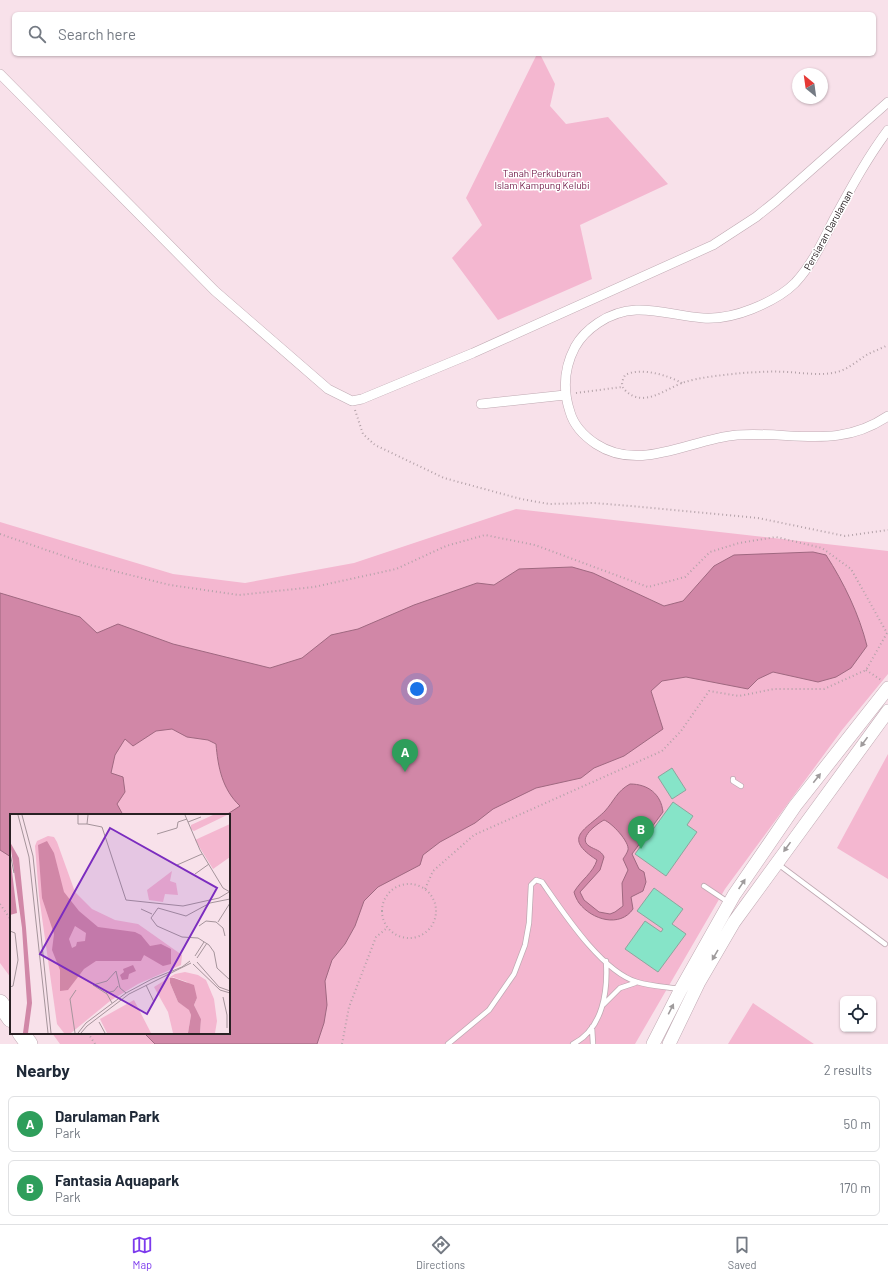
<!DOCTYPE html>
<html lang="en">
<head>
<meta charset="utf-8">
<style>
  :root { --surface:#fff; --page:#f6f6f7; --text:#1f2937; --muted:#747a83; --line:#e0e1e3; --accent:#7c3aed }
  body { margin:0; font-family:Barlow,sans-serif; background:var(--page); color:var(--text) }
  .controls { position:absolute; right:12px; bottom:12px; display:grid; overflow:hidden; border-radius:6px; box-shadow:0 1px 3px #0004 }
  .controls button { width:36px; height:36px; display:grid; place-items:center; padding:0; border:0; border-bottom:1px solid var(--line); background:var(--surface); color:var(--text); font:20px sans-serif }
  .compass { position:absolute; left:792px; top:68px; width:36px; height:36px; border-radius:50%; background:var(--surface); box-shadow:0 1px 3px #0004; rotate:331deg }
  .you { position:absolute; left:417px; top:689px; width:14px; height:14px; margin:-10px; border:3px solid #fff; border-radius:50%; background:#1a73e8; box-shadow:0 0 0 6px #1a73e833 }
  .badge { display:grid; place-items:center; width:26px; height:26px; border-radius:50%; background:var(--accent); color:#fff; font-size:13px; font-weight:700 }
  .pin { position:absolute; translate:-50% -33px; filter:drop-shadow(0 1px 2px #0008) }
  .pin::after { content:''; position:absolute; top:21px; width:14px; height:12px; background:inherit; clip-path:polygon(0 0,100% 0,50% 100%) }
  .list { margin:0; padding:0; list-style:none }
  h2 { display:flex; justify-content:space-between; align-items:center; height:52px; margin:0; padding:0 16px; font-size:17px }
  h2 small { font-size:13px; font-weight:400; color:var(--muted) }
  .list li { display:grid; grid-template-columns:26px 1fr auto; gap:12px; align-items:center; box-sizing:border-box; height:56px; margin:0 8px 8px; padding:0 8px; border:1px solid var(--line); border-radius:6px }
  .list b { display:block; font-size:15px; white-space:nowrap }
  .list p { margin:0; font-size:13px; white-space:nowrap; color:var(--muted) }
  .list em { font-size:13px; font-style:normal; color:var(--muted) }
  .icon { flex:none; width:22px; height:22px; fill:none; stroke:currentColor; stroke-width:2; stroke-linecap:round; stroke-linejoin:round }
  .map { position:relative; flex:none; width:888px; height:1044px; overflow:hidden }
  .search { position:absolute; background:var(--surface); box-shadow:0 1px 3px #0004; left:12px; right:12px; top:12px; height:44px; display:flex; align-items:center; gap:10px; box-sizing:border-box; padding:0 14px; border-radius:6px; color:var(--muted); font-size:15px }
  .sheet { height:180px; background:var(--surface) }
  nav { display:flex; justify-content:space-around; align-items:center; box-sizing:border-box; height:56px; border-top:1px solid var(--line); background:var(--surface); font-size:11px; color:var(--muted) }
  nav a { display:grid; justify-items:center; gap:2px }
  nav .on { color:var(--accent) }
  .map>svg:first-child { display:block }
  .green { fill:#f4b7d0 }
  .water { fill:#d187a7; stroke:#9f6880; fill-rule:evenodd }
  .building { fill:#86e4c8; stroke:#8da59d }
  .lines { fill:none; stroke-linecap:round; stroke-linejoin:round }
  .lane-casing { stroke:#bfa9b2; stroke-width:6 }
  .street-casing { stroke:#bfa9b2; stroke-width:10 }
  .secondary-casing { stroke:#bfa9b2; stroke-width:14 }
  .highway-casing { stroke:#bfa9b2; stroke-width:18 }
  .path { stroke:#b4a2a9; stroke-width:2; stroke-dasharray:1 3; stroke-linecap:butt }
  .lane { stroke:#fff; stroke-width:4.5 }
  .street { stroke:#fff; stroke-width:9 }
  .secondary { stroke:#fff; stroke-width:13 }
  .highway { stroke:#fff; stroke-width:17 }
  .oneway { fill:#9f9b9c }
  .labels { text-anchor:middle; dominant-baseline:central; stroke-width:3; stroke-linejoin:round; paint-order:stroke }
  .park-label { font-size:10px; fill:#711a48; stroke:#fff }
  .street-label { font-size:10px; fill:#292124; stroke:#fff }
  .inset-road { fill:none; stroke:#a5949b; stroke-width:1 }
  .view { fill:#7b2cbf; fill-opacity:0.15; stroke:#7b2cbf; stroke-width:2 }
  .inset-edge { fill:none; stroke:#292124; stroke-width:2 }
</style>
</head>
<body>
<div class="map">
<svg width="888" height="1044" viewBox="0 0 888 1044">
  <rect width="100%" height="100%" fill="#f8e1ea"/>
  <path class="green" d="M537 54H540L555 84 550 106 566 124 608 117 668 184 580 225 592 279 498 320 452 258 482 225 466 198Z
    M516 509 888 551V674L842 730 725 889 635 1044H60L52 1033H229V815H11V978L0 963V522L173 574 245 583 354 563Z
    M888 754V879L837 848Z
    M753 1003 814 1044H728Z"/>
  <path class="water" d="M813 552 826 555C844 583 859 614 867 646L851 668 836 677 818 682 773 672 758 679 748 689 686 677 662 681 651 691 663 729 624 756 594 768 581 778 536 788 493 809 475 823 440 842 423 855 420 865 378 887 364 901 355 926 345 944 332 960 325 981 327 1005 324 1023 317 1044H155L144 1033H229V815H226L240 806C222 789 218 767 216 744L208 740 187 737 172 729 156 731 133 746 125 739 115 755 111 773 123 777 125 792 117 804 123 815H11V857L0 850V593L80 617 97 633 118 624 173 644 270 668 302 658 331 635 358 629 414 605 477 583 494 585 519 569 572 567 593 573 664 606 683 601 714 566 734 555Z
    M630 784C648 784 661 794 663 812L632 854 639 869 644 872 646 882 643 891 631 897 633 909C620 928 592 920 579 903 577 900 575 896 574 892 581 880 593 873 597 860 561 837 586 830 605 811 614 801 617 791 630 784ZM604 820C611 822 630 842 628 850 627 853 625 856 623 859L628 870 622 883 623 906 615 912 610 914 599 912 584 900 580 892 600 870 604 857C601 850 595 850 589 846 577 838 597 824 604 820Z"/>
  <path class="building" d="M672 768 686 790 672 799 658 777Z
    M673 802 693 816 687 825 697 832 666 876 635 854Z
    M654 888 683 909 672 924 686 934 658 972 625 949 645 921 661 932 663 929 637 911Z"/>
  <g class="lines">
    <g class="lane-casing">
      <path id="lane" d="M733 779V781L741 786
        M778 864 885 944
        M704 886 728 902
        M603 1005 620 988 635 983
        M592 1027 593 1044
        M448 1044 489 1010 514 974 525 945 529 923 531 885 536 880 542 882C563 912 601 971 637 982 650 986 666 987 680 989
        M573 1044C603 1029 608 991 606 961"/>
    </g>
    <g class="street-casing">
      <path id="street" d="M0 74 215 291 328 389 352 401 362 399 473 353 713 245 756 217 776 201 888 102
        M888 130C867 158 851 188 834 219 823 241 812 265 795 283 783 295 767 303 752 309 737 315 719 319 703 318 664 315 634 299 598 323 589 329 580 338 575 347 564 368 563 391 570 412 574 426 584 436 596 444 640 473 690 439 737 435 793 431 838 450 888 416
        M481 404 565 395"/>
    </g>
    <g class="secondary-casing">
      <path id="secondary" d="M653 1044 681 989 734 895 795 806 888 688
        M669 1044 699 982 734 922 888 711"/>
    </g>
    <g class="highway-casing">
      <path id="highway" d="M0 1003 11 1019
        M21 1033 29 1044"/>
    </g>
    <path class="path" d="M682 383C667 375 641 367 625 375 622 381 620 386 626 391 643 408 666 389 682 383 699 377 724 375 742 373 758 372 773 371 788 372 804 373 821 376 837 372 849 369 858 360 868 354 875 351 882 348 888 345
      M576 393 622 387
      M355 410 363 434 375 445 444 478 521 499 549 504 594 503 631 506 758 518 845 536 888 530
      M0 534 90 565 170 585 239 595 314 587 396 569 446 546 485 535 535 545 648 587 685 577 710 552 739 543 776 537 822 548 851 569 887 633 866 670 824 689H774L739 696 709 691 681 731 662 751 474 835 433 871 425 889
      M866 670 881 680
      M382 911a27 27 0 1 1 54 0a27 27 0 1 1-54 0Z
      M0 904 11 920
      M88 1033 95 1044
      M342 1044 349 1007 376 937 387 928"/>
    <use href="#lane" class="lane"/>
    <use href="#street" class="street"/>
    <use href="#secondary" class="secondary"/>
    <use href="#highway" class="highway"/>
  </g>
  <defs><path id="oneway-solid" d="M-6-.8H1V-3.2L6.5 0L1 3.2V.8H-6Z"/></defs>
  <g class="oneway">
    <use href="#oneway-solid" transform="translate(864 742) rotate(126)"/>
    <use href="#oneway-solid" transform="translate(817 778) rotate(-52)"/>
    <use href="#oneway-solid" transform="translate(787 847) rotate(126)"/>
    <use href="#oneway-solid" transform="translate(742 884) rotate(-56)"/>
    <use href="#oneway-solid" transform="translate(715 955) rotate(120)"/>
    <use href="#oneway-solid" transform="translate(671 1009) rotate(-63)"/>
  </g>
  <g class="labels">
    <g class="park-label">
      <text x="542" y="173">Tanah Perkuburan<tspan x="542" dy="12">Islam Kampung Kelubi</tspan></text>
    </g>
    <g class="street-label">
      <text transform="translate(828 230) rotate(-61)">Persiaran Darulaman</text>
    </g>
  </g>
  <g transform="translate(10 814)">
    <rect width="220" height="220" fill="#f8e1ea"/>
    <path d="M203 1H217L184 17 181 15V11ZM220 10V43L203 55 185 26ZM38 22 44 23 47 28 65 78 82 95 105 106 128 110 172 141 171 151 128 170 100 187 61 219H54L47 210 29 82 25 32 27 27ZM162 57 160 67 166 69 168 81 155 80 153 88 139 86 137 76ZM175 158 188 161 196 166 204 185 207 207 205 219H190L191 205 184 191 187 184 177 168 163 163 160 169 168 188 180 196 181 201 178 219H163L158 198 144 173 165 160ZM124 186 141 219H97L90 205Z" fill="#f4b7d0"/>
    <path d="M37 27 44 39 54 78 69 97 88 113 125 118 131 121 140 132 151 130 161 135V150L153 152 134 141 131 147H86L74 155 58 176 50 177V156L42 136 44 120 32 84 28 31ZM65 112 76 119 75 127 67 128 66 132 62 134 59 125ZM0 28 9 44 16 114 22 189 18 219H13L17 189 12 114ZM0 41 7 99 0 101ZM123 151 126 157 119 160 118 165 112 166 110 161 114 158 113 155ZM164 164 184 171 187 184 184 191 191 205 190 219H178L181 201 179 196 168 188 160 169V164Z" fill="#d187a7" fill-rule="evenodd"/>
    <path class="inset-road" d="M8 1 19 43 38 219M12 1 23 42 41 219M68 1V10H77M78 1 77 10 92 13 116 86 173 92 209 84 219 78M175 1 190 36 213 74 220 78M178 8 191 3M147 20 167 14 168 8 177 5M0 39 4 59M167 51 192 40M185 60 199 50M220 85 200 89 176 102 148 94 141 104 147 112 172 123 188 124 199 131 204 138 207 154 220 166M131 95 142 100M208 108 220 89M189 112 196 107 206 108 213 114 215 122M0 117 5 119 8 146 3 172 0 173M185 142 194 128M187 144 197 129M187 148 209 173 220 177M183 150 210 176 220 179M106 157 110 174 116 179M83 171 97 167 106 157M83 171 97 180 102 189M136 171 144 188M96 179 104 177 108 172M213 183 217 201V214M89 208 95 219M65 219 60 185 66 176M68 219 76 209 116 179 142 165 172 153 180 147M71 219 77 212 119 180 181 149"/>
    <path class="view" d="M100 14 207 74 137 200 30 140Z"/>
    <rect width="220" height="220" class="inset-edge"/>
  </g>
</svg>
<div class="controls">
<button><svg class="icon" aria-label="locate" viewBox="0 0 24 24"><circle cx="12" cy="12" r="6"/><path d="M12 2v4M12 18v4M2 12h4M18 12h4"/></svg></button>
</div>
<svg class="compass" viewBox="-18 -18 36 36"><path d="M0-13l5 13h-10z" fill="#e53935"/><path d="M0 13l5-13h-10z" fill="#747a83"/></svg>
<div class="you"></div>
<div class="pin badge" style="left:405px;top:772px;background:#2e9e5b">A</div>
<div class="pin badge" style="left:641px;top:849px;background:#2e9e5b">B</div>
<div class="search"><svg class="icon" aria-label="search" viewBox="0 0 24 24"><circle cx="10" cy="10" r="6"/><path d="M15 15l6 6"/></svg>Search here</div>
</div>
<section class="sheet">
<h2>Nearby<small>2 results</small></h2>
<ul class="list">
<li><span class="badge" style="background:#2e9e5b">A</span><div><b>Darulaman Park</b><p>Park</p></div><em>50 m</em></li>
<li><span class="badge" style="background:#2e9e5b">B</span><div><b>Fantasia Aquapark</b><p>Park</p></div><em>170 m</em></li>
</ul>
</section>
<nav>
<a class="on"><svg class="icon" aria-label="map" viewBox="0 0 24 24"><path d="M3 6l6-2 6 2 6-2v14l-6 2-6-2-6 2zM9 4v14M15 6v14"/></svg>Map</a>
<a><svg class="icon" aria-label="directions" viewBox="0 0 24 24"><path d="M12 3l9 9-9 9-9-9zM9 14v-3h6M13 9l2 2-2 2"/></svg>Directions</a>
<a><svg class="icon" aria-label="saved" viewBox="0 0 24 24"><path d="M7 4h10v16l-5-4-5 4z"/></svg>Saved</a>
</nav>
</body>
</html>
